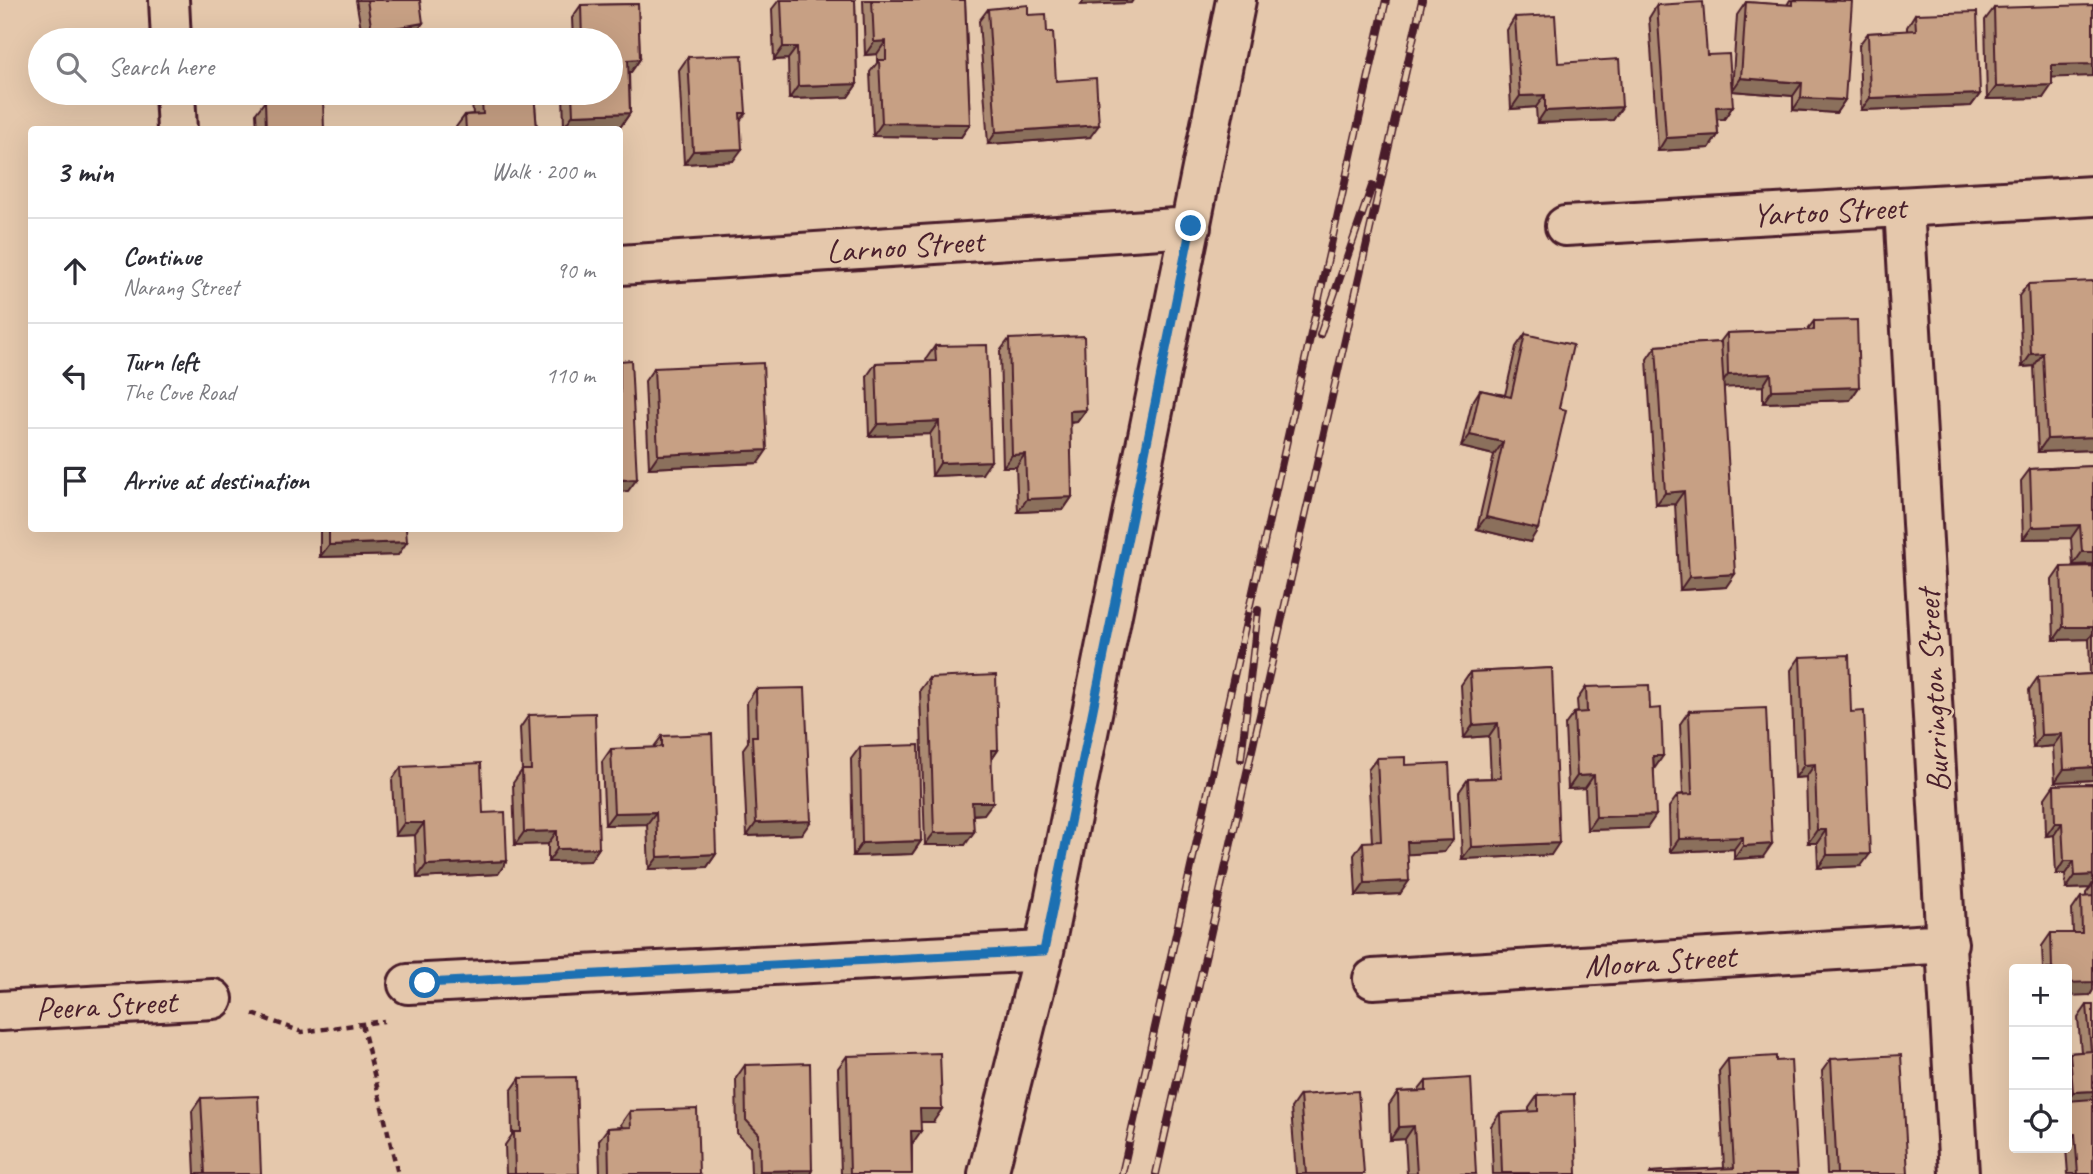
<!DOCTYPE html>
<html lang="en">
<head>
<meta charset="utf-8">
<style>
  :root { --surface:#fff; --page:#f7f7f7; --text:#2b2b33; --muted:#7c7c81; --line:#e1e1e2 }
  body { margin:0; font-family:Caveat,sans-serif; background:var(--page); color:var(--text) }
  .controls { position:absolute; right:21px; bottom:21px; display:grid; overflow:hidden; border-radius:7px; box-shadow:0 7px 28px #0002 }
  .controls button { width:63px; height:63px; display:grid; place-items:center; padding:0; border:0; border-bottom:2px solid var(--line); background:var(--surface); color:var(--text); font:35px sans-serif }
  .stop { position:absolute; width:21px; height:21px; margin:-16px; border:5px solid #1f6fb2; border-radius:50%; background:#fff }
  .stop.end { background:#1f6fb2; border-color:#fff; box-shadow:0 2px 7px #0008 }
  .list { margin:0; padding:0; list-style:none }
  h2 { display:flex; justify-content:space-between; align-items:center; height:91px; margin:0; padding:0 28px; font-size:30px }
  h2 small { font-size:23px; font-weight:400; color:var(--muted) }
  .list li { display:grid; grid-template-columns:46px 1fr auto; gap:21px; align-items:center; box-sizing:border-box; height:105px; padding:0 28px; border-top:2px solid var(--line) }
  .list b { display:block; font-size:26px; white-space:nowrap }
  .list p { margin:0; font-size:23px; white-space:nowrap; color:var(--muted) }
  .list em { font-size:23px; font-style:normal; color:var(--muted) }
  .icon { flex:none; width:38px; height:38px; fill:none; stroke:currentColor; stroke-width:2; stroke-linecap:round; stroke-linejoin:round }
  .map { position:relative; flex:none; width:2093px; height:1174px; overflow:hidden }
  .search { position:absolute; background:var(--surface); box-shadow:0 7px 28px #0002; left:28px; top:28px; width:595px; height:77px; display:flex; align-items:center; gap:18px; box-sizing:border-box; padding:0 24px; border-radius:38px; color:var(--muted); font-size:26px }
  .panel { position:absolute; background:var(--surface); box-shadow:0 7px 28px #0002; left:28px; top:126px; width:595px; height:406px; border-radius:7px }
  .map>svg:first-child { display:block }
  .lines { fill:none; stroke-linecap:round; stroke-linejoin:round }
  .minor-casing { stroke:#4a1f2b; stroke-width:44 }
  .path { stroke:#4a1f2b; stroke-width:4.5; stroke-dasharray:7 5; stroke-linecap:butt }
  .minor { stroke:#e5c8ac; stroke-width:38 }
  .rail-casing { stroke:#4a1f2b; stroke-width:8 }
  .rail { stroke:#e5c8ac; stroke-width:5; stroke-dasharray:16; stroke-linecap:butt }
  .wall { fill:#ab8a72; stroke:#4a1f2b; stroke-width:2 }
  .shaded-wall { fill:#8b705c; stroke:#4a1f2b; stroke-width:2 }
  .building { fill:#c7a084; stroke:#4a1f2b; stroke-width:2 }
  .route { stroke:#1f6fb2; stroke-width:9 }
  .labels { text-anchor:middle; dominant-baseline:central; stroke-width:5; stroke-linejoin:round; paint-order:stroke }
  .street-label { font-size:33px; fill:#4a1f2b; stroke:#e5c8ac }
</style>
</head>
<body>
<div class="map">
<svg width="2093" height="1174" viewBox="0 0 2093 1174">
  <rect width="100%" height="100%" fill="#e5c8ac"/>
  <filter id="ink" filterUnits="userSpaceOnUse"><feTurbulence type="fractalNoise" baseFrequency=".0143" numOctaves="2"/><feDisplacementMap in="SourceGraphic" scale="14" xChannelSelector="R" yChannelSelector="G"/><feConvolveMatrix kernelMatrix="1 2 1 2 8 2 1 2 1" color-interpolation-filters="sRGB"/></filter>
  <g filter="url(#ink)">
    <g class="lines">
      <g class="minor-casing">
        <path id="minor" d="M169 0 171 40
          M175 93 177 130
          M1904 207 1959 1174
          M1565 226 2093 196
          M620 265 1191 227
          M1373 979 1948 943
          M408 984 1044 951
          M0 1011 213 999
          M988 1174 1044 951 1236 0"/>
      </g>
      <path class="path" d="M253 1014 302 1032 384 1021
        M362 1024 398 1174"/>
      <use href="#minor" class="minor"/>
      <g class="rail-casing">
        <path id="rail" d="M1320 335 1372 186
          M1241 759 1258 610
          M1122 1174 1386 0
          M1156 1174 1422 0"/>
      </g>
      <use href="#rail" class="rail"/>
    </g>
    <path class="wall" d="M356 0H420L414 36 389 40H363Z
      M779 0H855L857 84 848 97 789 99 788 59 774 60 772 9Z
      M863 0H965L970 124 961 137 873 136 870 72 877 63V54L865 55Z
      M1790 0H1839L1845 100 1836 113 1793 110V96L1732 91 1737 15 1746 2 1787 5Z
      M638 4 640 59 631 72H629L630 113 621 126 564 127 563 93H611V40H573L572 18 581 5Z
      M1657 5 1733 106 1724 119H1717L1718 135 1709 148 1658 151 1649 18Z
      M1994 8 2052 77 2043 98 1987 99 1985 20Z
      M988 9 1028 15 1047 32 1056 81 1090 137 988 144 979 21Z
      M1915 14 1980 94 1971 106 1861 110 1859 45 1868 33 1907 31V27Z
      M1515 17 1558 63 1622 107 1613 120 1537 123 1536 107 1511 109 1507 30Z
      M688 57 746 113 740 121 733 161 684 164 679 70Z
      M471 93H534L537 130H456V127L465 115 473 114Z
      M265 101 324 130H257L256 113Z
      M2028 284 2093 450 2038 452 2034 366 2022 367 2019 296Z
      M1814 321 1859 387 1850 400 1763 403V386L1724 387 1726 587 1680 590 1675 504 1656 505 1647 359 1656 346 1720 342 1727 333 1807 330Z
      M1525 334 1530 542 1477 529 1494 455 1461 447 1472 403 1480 390 1505 395 1516 347Z
      M1009 339 1086 410 1077 422 1070 423 1072 497 1063 510 1018 512 1016 467H1003L1000 351Z
      M935 346 982 474 932 476 930 434 869 436 867 376 876 363 927 361 926 359Z
      M654 368 758 463 649 468 645 381Z
      M2093 466V564L2073 565 2071 538 2023 539 2021 481 2030 469Z
      M320 528H406L398 555 320 557Z
      M2093 566V780L2055 782 2053 746 2033 748 2029 690 2038 677 2090 674 2089 639 2054 640 2052 580 2061 567Z
      M1800 657 1851 712 1861 866 1818 868 1817 843H1808L1806 777 1795 778 1791 670Z
      M1552 668 1551 855 1462 859 1459 792 1468 779 1491 778 1489 736 1464 738 1461 685 1470 672Z
      M929 678 998 750 992 759 984 814 973 815 965 845H925L920 690Z
      M1586 687 1654 769 1647 828 1587 830 1585 788 1568 789 1565 725 1574 713 1578 712 1577 700Z
      M756 689 802 834 747 836 743 749 748 742 747 702Z
      M1689 711 1763 857 1734 859V849L1670 852 1669 807 1678 795 1683 794 1680 724Z
      M529 715 599 848 590 861 548 862V844L515 845 513 783 522 770 520 728Z
      M662 736 716 854 707 867 649 869 647 824 605 825 602 762 611 749 653 748Z
      M860 747 921 841 912 854 853 856 851 759Z
      M1377 758 1405 765 1453 840 1444 852 1407 854 1400 894 1356 896 1354 855 1363 842H1372L1368 770Z
      M401 767 483 813 507 861 498 874 417 878 415 835 395 836 392 780Z
      M2093 784V990L2090 995 2067 969H2043L2042 946 2051 933H2073L2072 910 2081 897H2086V893L2090 888 2066 889 2065 874H2056L2054 835 2046 836 2045 798 2054 785Z
      M2087 1005H2093V1174H2068L2066 1148 2067 1057 2070 1053 2081 1052 2078 1018Z
      M847 1056 933 1122H920L912 1144V1174H841L838 1068Z
      M1728 1059 1776 1061 1797 1174H1650L1651 1172 1724 1168 1719 1071Z
      M1831 1059 1908 1174H1827L1822 1071Z
      M745 1065 812 1170 810 1174H751L750 1147 737 1133 736 1078Z
      M520 1078 579 1174H506L505 1145 512 1135 511 1091Z
      M1426 1081 1476 1174H1407L1405 1139 1390 1140 1389 1105 1398 1092 1418 1091Z
      M1300 1095 1364 1174H1296L1291 1108Z
      M1538 1095 1577 1174H1493L1491 1126 1500 1113 1529 1112V1108Z
      M201 1098 261 1174H195L192 1111Z
      M630 1111 699 1174H600L599 1140 608 1128 622 1127 621 1124Z"/>
    <path class="shaded-wall" d="M1084 0H1133L1131 3 1081 5Z
      M423 23 414 36 389 40H367L372 32Z
      M886 41 877 54 865 55 874 42Z
      M783 47H797L788 59 774 60Z
      M640 59 631 72H620L628 60Z
      M2093 64V76L2043 78 2052 65Z
      M1741 78 1802 83 1793 96 1732 91Z
      M857 84 848 97 789 99 798 86Z
      M2052 85 2043 98 1987 99 1996 87Z
      M1980 94 1971 106 1861 110 1870 98Z
      M1545 95 1536 107 1511 109 1520 96Z
      M1801 98 1845 100 1836 113 1793 110Z
      M1733 106 1724 119 1707 120 1716 107Z
      M1622 107 1613 120 1537 123 1545 111Z
      M630 113 621 126 564 127 573 115Z
      M882 123 970 124 961 137 873 136Z
      M1099 125 1090 137 988 144 996 132Z
      M1718 135 1709 148 1658 151 1666 138Z
      M742 149 733 161 684 164 693 151Z
      M2043 353 2034 366 2022 367 2031 354Z
      M1771 373 1763 386 1719 388 1728 375Z
      M1859 387 1850 400 1763 403 1772 390Z
      M1086 410 1077 422 1061 423 1070 411Z
      M939 421 930 434 869 436 878 424Z
      M1470 435 1503 442 1494 455 1461 447Z
      M2093 437V450L2038 452 2047 439Z
      M767 450 758 463 649 468 658 455Z
      M1025 454 1016 467H1003L1012 455Z
      M991 461 982 474 932 476 940 463Z
      M637 479 628 491 620 492V480Z
      M1684 491 1675 504 1656 505 1665 493Z
      M1072 497 1063 510 1018 512 1027 499Z
      M1486 517 1538 529 1530 542 1477 529Z
      M2080 525 2071 538 2023 539 2032 527Z
      M407 542 398 555 320 557 329 545Z
      M2082 552H2093V564L2073 565Z
      M1735 574 1726 587 1680 590 1689 577Z
      M2063 627H2093V633L2089 639 2054 640Z
      M1498 723 1489 736 1464 738 1473 725Z
      M2062 734 2053 746 2033 748 2041 735Z
      M991 750H998L990 762Z
      M1653 756H1663L1654 769Z
      M1815 764 1806 777 1795 778 1804 765Z
      M2093 767V780L2055 782 2064 769Z
      M1594 775 1585 788 1568 789 1577 776Z
      M972 802H993L984 814 963 815Z
      M656 812 647 824 605 825 614 813Z
      M1656 815 1647 828 1587 830 1596 817Z
      M811 821 802 834 747 836 756 823Z
      M404 823H424L415 835 395 836Z
      M2055 823H2062L2054 835 2046 836Z
      M1817 830H1826L1817 843H1808Z
      M557 831 548 844 515 845 524 832Z
      M974 832 965 845H925L934 833Z
      M1743 837 1734 849 1670 852 1679 839Z
      M1453 840 1444 852 1398 855 1407 842Z
      M921 841 912 854 853 856 862 843Z
      M1559 843 1551 855 1462 859 1471 847Z
      M1772 844 1763 857 1734 859 1743 846Z
      M599 848 590 861 548 862 557 849Z
      M716 854 707 867 649 869 658 857Z
      M1870 854 1861 866 1818 868 1827 855Z
      M507 861 498 874 417 878 426 865Z
      M2064 861H2074L2065 874H2056Z
      M2093 875V883L2090 888 2066 889 2075 876Z
      M1409 881 1400 894 1356 896 1365 883Z
      M2093 979V990L2090 995 2067 996V983Z
      M2093 1091V1103L2067 1102 2073 1092Z
      M920 1109H942L933 1122H911Z
      M1414 1126 1405 1139 1390 1140 1399 1127Z
      M911 1131H921L912 1144Z
      M2068 1134H2075L2067 1146V1135Z
      M812 1170 810 1174H758L760 1171Z"/>
    <path class="building" d="M367 0H420L423 23 372 32Z
      M781 0H855L857 84 798 86 797 47H783Z
      M872 0H965L970 124 882 123 879 60H886V41L874 42Z
      M1792 0 1852 1 1845 100 1801 98 1802 83 1741 78 1746 2 1792 5Z
      M1703 2 1707 55 1729 54 1733 106 1716 107 1718 135 1666 138 1657 5Z
      M638 4 640 59 628 60 630 113 573 115 572 93H611V40H582L581 5Z
      M1028 5V15L1046 14 1047 32H1053L1056 81 1096 78 1099 125 996 132 988 9Z
      M2093 5V64L2052 65V85L1996 87 1994 8Z
      M1977 12 1980 94 1870 98 1868 33 1916 30 1915 14Z
      M1555 15 1558 63 1619 59 1622 107 1545 111V95L1520 96 1515 17Z
      M742 55 746 113H740L742 149 693 151 688 57Z
      M481 93H534L537 130H466L465 115 483 114Z
      M323 98 324 130H266L265 101Z
      M2093 281V437L2047 439 2043 353 2031 354 2028 284Z
      M1857 320 1859 387 1772 390 1771 373 1728 375 1727 333 1814 330V321Z
      M1525 334 1573 345 1559 408 1566 410 1538 529 1486 517 1503 442 1470 435 1480 390 1511 397Z
      M1084 336 1086 410 1070 411 1072 497 1027 499 1025 454 1012 455 1009 339Z
      M1721 342 1735 574 1689 577 1684 491 1665 493 1656 346Z
      M987 345 991 461 940 463 939 421 878 424 876 363 936 361 935 346Z
      M631 360 637 479 620 480V361Z
      M763 363 767 450 658 455 654 368Z
      M2093 466V552H2082L2080 525 2032 527 2030 469Z
      M329 528H406L407 542 329 545Z
      M2093 566V627H2063L2061 567Z
      M1849 655 1851 712 1864 711 1870 854 1827 855 1826 830H1817L1815 764 1804 765 1800 657Z
      M1552 668 1559 843 1471 847 1468 779 1501 778 1498 723 1473 725 1470 672Z
      M2093 674V767L2064 769 2062 734 2041 735 2038 677Z
      M996 675 998 750H991L993 802H972L974 832 934 833 929 678Z
      M1649 685 1650 709 1661 708 1663 756H1653L1656 815 1596 817 1594 775 1577 776 1574 713 1587 712 1586 687Z
      M805 688 811 821 756 823 752 736H757L756 689Z
      M1766 708 1772 844 1743 846V837L1679 839 1678 795 1692 794 1689 711Z
      M595 713 599 848 557 849V831L524 832 522 770H531L529 715Z
      M712 734 716 854 658 857 656 812 614 813 611 749 662 747V736Z
      M919 745 921 841 862 843 860 747Z
      M1405 757V765L1449 763 1453 840 1407 842 1409 881 1365 883 1363 842 1381 841 1377 758Z
      M481 763 483 813 505 812 507 861 426 865 424 823H404L401 767Z
      M2093 784V875L2075 876 2074 861H2064L2062 823H2055L2054 785Z
      M2093 896V982L2067 983V969H2052L2051 933H2082L2081 897Z
      M2087 1005H2093V1091L2073 1092 2070 1053 2091 1051Z
      M940 1053 942 1109H920L921 1131H911L912 1174H850L847 1056Z
      M1901 1055 1908 1174H1837L1831 1059Z
      M1776 1056V1061L1791 1060 1797 1174H1651V1172L1734 1168 1728 1059Z
      M810 1063 812 1170 760 1171 759 1134 746 1120 745 1065Z
      M576 1077 579 1174H515L514 1132H521L520 1078Z
      M1471 1078 1476 1174H1417L1414 1126 1399 1127 1398 1092 1426 1091V1081Z
      M1358 1091 1364 1174H1306L1300 1095Z
      M1574 1094 1577 1174H1529V1173H1502L1500 1113 1538 1111V1095Z
      M258 1096 261 1174H205L201 1098Z
      M2093 1099V1174H2078L2075 1134H2068L2067 1101Z
      M697 1109 699 1174H609L608 1128 631 1127 630 1111Z"/>
  </g>
  <g class="lines" filter="url(#ink)">
    <path class="route" d="M425 983 1044 951 1191 226"/>
  </g>
  <g class="labels">
    <g class="street-label">
      <text transform="translate(1829 211) rotate(-3)">Yartoo Street</text>
      <text transform="translate(905 246) rotate(-4)">Larnoo Street</text>
      <text transform="translate(1933 691) rotate(-93)">Burrington Street</text>
      <text transform="translate(1660 961) rotate(-4)">Moora Street</text>
      <text transform="translate(106 1005) rotate(-3)">Peera Street</text>
    </g>
  </g>
</svg>
<div class="controls">
<button>+</button>
<button>−</button>
<button><svg class="icon" aria-label="locate" viewBox="0 0 24 24"><circle cx="12" cy="12" r="6"/><path d="M12 2v4M12 18v4M2 12h4M18 12h4"/></svg></button>
</div>
<div class="stop" style="left:425px;top:983px"></div>
<div class="stop end" style="left:1191px;top:226px"></div>
<div class="search"><svg class="icon" aria-label="search" viewBox="0 0 24 24"><circle cx="10" cy="10" r="6"/><path d="M15 15l6 6"/></svg>Search here</div>
<section class="panel">
<h2>3 min<small>Walk · 200 m</small></h2>
<ul class="list">
<li><svg class="icon" aria-label="ahead" viewBox="0 0 24 24"><path d="M12 20V5M6 11l6-6 6 6"/></svg><div><b>Continue</b><p>Narang Street</p></div><em>90 m</em></li>
<li><svg class="icon" aria-label="left" viewBox="0 0 24 24"><path d="M17 20v-9H6M10 6l-5 5 5 5"/></svg><div><b>Turn left</b><p>The Cove Road</p></div><em>110 m</em></li>
<li><svg class="icon" aria-label="arrive" viewBox="0 0 24 24"><path d="M6 21V4h12l-3 4 3 4H6"/></svg><div><b>Arrive at destination</b></div></li>
</ul>
</section>
</div>
</body>
</html>
